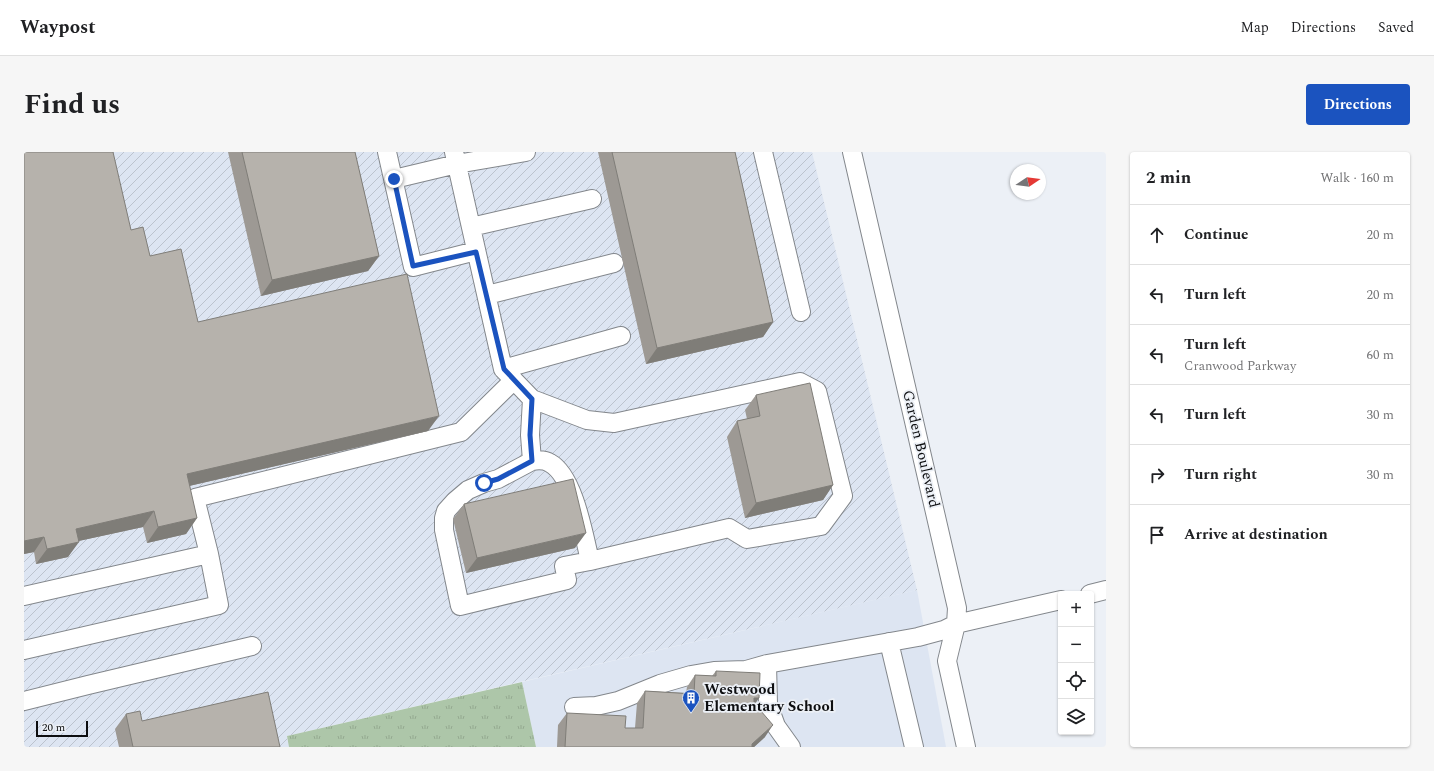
<!DOCTYPE html>
<html lang="en">
<head>
<meta charset="utf-8">
<style>
  :root { --surface:#fff; --page:#f6f6f6; --text:#202124; --muted:#757577; --line:#e0e0e0; --accent:#1b53bf }
  body { margin:0; font-family:Spectral,serif; background:var(--page); color:var(--text) }
  .controls { position:absolute; right:12px; bottom:12px; display:grid; overflow:hidden; border-radius:4px; box-shadow:0 1px 3px #0004 }
  .controls button { width:36px; height:36px; display:grid; place-items:center; padding:0; border:0; border-bottom:1px solid var(--line); background:var(--surface); color:var(--text); font:20px sans-serif }
  .compass { position:absolute; left:986px; top:12px; width:36px; height:36px; border-radius:50%; background:var(--surface); box-shadow:0 1px 3px #0004; rotate:77deg }
  .scale { position:absolute; left:12px; bottom:10px; width:52px; box-sizing:border-box; padding-left:4px; border:2px solid #0d0e10; border-top:0; font-size:11px; line-height:14px; white-space:nowrap; color:#0d0e10; -webkit-text-stroke:3px #ecf0f6; paint-order:stroke }
  .stop { position:absolute; width:12px; height:12px; margin:-9px; border:3px solid #1b53bf; border-radius:50%; background:#fff }
  .stop.end { background:#1b53bf; border-color:#fff; box-shadow:0 1px 4px #0008 }
  .list { margin:0; padding:0; list-style:none }
  h2 { display:flex; justify-content:space-between; align-items:center; height:52px; margin:0; padding:0 16px; font-size:17px }
  h2 small { font-size:13px; font-weight:400; color:var(--muted) }
  .list li { display:grid; grid-template-columns:26px 1fr auto; gap:12px; align-items:center; box-sizing:border-box; height:60px; padding:0 16px; border-top:1px solid var(--line) }
  .list b { display:block; font-size:15px; white-space:nowrap }
  .list p { margin:0; font-size:13px; white-space:nowrap; color:var(--muted) }
  .list em { font-size:13px; font-style:normal; color:var(--muted) }
  .icon { flex:none; width:22px; height:22px; fill:none; stroke:currentColor; stroke-width:2; stroke-linecap:round; stroke-linejoin:round }
  .map { position:relative; flex:none; width:1082px; height:595px; overflow:hidden; border-radius:4px }
  header { display:flex; align-items:center; gap:24px; box-sizing:border-box; height:56px; padding:0 20px; background:var(--surface); border-bottom:1px solid var(--line) }
  header strong { font-size:19px }
  nav { display:flex; gap:22px; margin-inline-start:auto; font-size:14px }
  .intro { display:flex; align-items:center; justify-content:space-between; box-sizing:border-box; height:96px; padding:0 24px }
  h1 { margin:0; font-size:28px }
  .button { padding:10px 18px; border-radius:4px; background:var(--accent); color:#fff; font-size:14px; font-weight:700 }
  main { display:flex; gap:24px; padding:0 24px }
  aside { flex:1; background:var(--surface); border-radius:4px; box-shadow:0 1px 3px #0004 }
  .map>svg:first-child { display:block }
  .built { fill:#dde5f2 }
  .industrial { fill:url(#industrial-furrows) }
  .grass { fill:url(#grass-tufts) }
  .lines { fill:none; stroke-linecap:round; stroke-linejoin:round }
  .minor-casing { stroke:#83878c; stroke-width:20 }
  .minor { stroke:#fff; stroke-width:18 }
  .wall { fill:#9d9994 }
  .shaded-wall { fill:#7f7d78 }
  .building { fill:#b6b2ac; stroke:#7f7d78 }
  .route { stroke:#1b53bf; stroke-width:5 }
  .labels { text-anchor:middle; dominant-baseline:central; stroke-width:3.5; stroke-linejoin:round; paint-order:stroke }
  .street-label { font-size:15px; fill:#0d0e10; stroke:#ecf0f6 }
  .poi-label { font-size:15px; font-weight:bold; fill:#0d0e10; stroke:#ecf0f6; text-anchor:start }
</style>
</head>
<body>
<header>
<strong>Waypost</strong>
<nav><a>Map</a><a>Directions</a><a>Saved</a></nav>
</header>
<div class="intro"><h1>Find us</h1><a class="button">Directions</a></div>
<main>
<div class="map">
<svg width="1082" height="595" viewBox="0 0 1082 595">
  <defs>
    <pattern id="industrial-furrows" width="10" height="10" patternUnits="userSpaceOnUse"><rect width="10" height="10" fill="#dde5f2"/><path d="M-1 1l2-2M0 10L10 0M9 11l2-2" fill="none" stroke="#bcc3ce"/></pattern>
    <pattern id="grass-tufts" width="24" height="20" patternUnits="userSpaceOnUse"><rect width="24" height="20" fill="#adc6a9"/><path d="M3 7l-1-3M5 7V3M7 7l1-3M15 17l-1-3M17 17v-4M19 17l1-3" fill="none" stroke="#94a990"/></pattern>
  </defs>
  <rect width="100%" height="100%" fill="#ecf0f6"/>
  <path class="built" d="M893 438 922 595H512L498 530Z"/>
  <path class="industrial" d="M0 0H788L893 438 263 584 265 595H0Z"/>
  <path class="grass" d="M498 530 512 595H265L263 584Z"/>
  <g class="lines">
    <g class="minor-casing">
      <path id="minor" d="M363 0 389 115 452 99
        M430 0 479 217 508 247 563 268 590 271 776 230 793 239 819 344 797 374 723 387 705 376 566 409C560 384 550 324 526 311 521 308 514 308 508 309L506 283 508 247
        M739 0 777 160
        M828 0 933 456 932 472 923 509 942 595
        M370 27 433 12 502 0
        M447 75 568 47
        M463 143 590 111
        M479 217 597 184
        M508 309 474 327 460 331 444 338 431 349 422 359 420 366V378L436 454 543 428 540 414 566 409
        M185 402 171 346 437 280 490 228
        M1066 442 1082 438
        M0 444 185 402 195 453 0 498
        M865 490 890 595
        M0 549 64 533 228 494
        M550 555 572 554 594 549 636 532 667 523 690 519 722 518 743 512
        M767 595 752 574 744 552 743 512 894 485 920 478 932 472 1037 448"/>
    </g>
    <use href="#minor" class="minor"/>
  </g>
  <path class="wall" d="M0 0 107 78 174 170 404 279 165 334 173 366 162 382 123 391 119 375 54 389 44 405 12 412 10 400 0 402Z
    M204 0H331L355 104 344 119 237 144Z
    M574 0H711L749 170 739 185 622 212Z
    M732 243 809 333 799 348 721 366 703 285 713 269 723 267 721 258Z
    M440 352 551 396 442 421 429 367Z
    M692 519 731 552 741 585 730 595H533L534 573 543 561 601 576H611L613 551 621 539 662 541 663 535 671 523 688 524Z
    M102 562 118 569 256 595H95L91 577Z"/>
  <path class="shaded-wall" d="M355 104 344 119 237 144 248 128Z
    M749 170 739 185 622 212 633 196Z
    M415 264 404 279 152 337 163 322Z
    M809 333 799 348 721 366 732 351Z
    M130 359 119 375 41 392 52 377Z
    M173 366 162 382 123 391 134 375Z
    M562 381 551 396 442 421 453 406Z
    M20 385 10 400 0 402V389Z
    M55 390 44 405 12 412 23 397Z
    M730 546H735L727 558Z
    M749 573 741 585 730 595H726L728 592Z"/>
  <path class="building" d="M0 0H89L107 78 119 75 126 104 157 97 174 170 383 122 415 264 163 322 173 366 134 375 130 359 52 377 55 390 23 397 20 385 0 389Z
    M218 0H331L355 104 248 128Z
    M588 0H711L749 170 633 196Z
    M786 231 809 333 732 351 713 269 736 264 732 243Z
    M549 327 562 381 453 406 440 352Z
    M692 519 736 521 735 546H730V551L749 573 728 592V595H541L543 561 602 564 601 576H619L621 539 670 542 671 523 692 524Z
    M244 540 256 595H109L102 562 116 559 118 569Z"/>
  <g class="lines">
    <path class="route" d="M370 27 389 114 452 100 480 217 508 247 506 283 508 309 474 327 460 331"/>
  </g>
  <defs>
    <g id="building-pin" transform="scale(0.9)"><path d="M0 17L-7.5 6A9.5 9.5 0 1 1 7.5 6Z" fill="#1b53bf" stroke="#ecf0f6"/><path d="M-4-6H4V6H1V3H-1V6H-4ZM-2.5-4.3h1.7v1.8h-1.7ZM.8-4.3h1.7v1.8H.8ZM-2.5-1h1.7V.8h-1.7ZM.8-1h1.7V.8H.8Z" fill="#fff"/></g>
  </defs>
  <g fill-rule="evenodd">
    <use href="#building-pin" x="667" y="546"/>
  </g>
  <g class="labels">
    <g class="street-label">
      <text transform="translate(897 297) rotate(77)">Garden Boulevard</text>
    </g>
    <g class="poi-label">
      <text x="680" y="537">Westwood<tspan x="680" dy="17">Elementary School</tspan></text>
    </g>
  </g>
</svg>
<div class="controls">
<button>+</button>
<button>−</button>
<button><svg class="icon" aria-label="locate" viewBox="0 0 24 24"><circle cx="12" cy="12" r="6"/><path d="M12 2v4M12 18v4M2 12h4M18 12h4"/></svg></button>
<button><svg class="icon" aria-label="layers" viewBox="0 0 24 24"><path d="M12 4l9 5-9 5-9-5zM3 14l9 5 9-5"/></svg></button>
</div>
<svg class="compass" viewBox="-18 -18 36 36"><path d="M0-13l5 13h-10z" fill="#e53935"/><path d="M0 13l5-13h-10z" fill="#757577"/></svg>
<div class="scale">20 m</div>
<div class="stop" style="left:460px;top:331px"></div>
<div class="stop end" style="left:370px;top:27px"></div>
</div>
<aside>
<h2>2 min<small>Walk · 160 m</small></h2>
<ul class="list">
<li><svg class="icon" aria-label="ahead" viewBox="0 0 24 24"><path d="M12 20V5M6 11l6-6 6 6"/></svg><div><b>Continue</b></div><em>20 m</em></li>
<li><svg class="icon" aria-label="left" viewBox="0 0 24 24"><path d="M17 20v-9H6M10 6l-5 5 5 5"/></svg><div><b>Turn left</b></div><em>20 m</em></li>
<li><svg class="icon" aria-label="left" viewBox="0 0 24 24"><path d="M17 20v-9H6M10 6l-5 5 5 5"/></svg><div><b>Turn left</b><p>Cranwood Parkway</p></div><em>60 m</em></li>
<li><svg class="icon" aria-label="left" viewBox="0 0 24 24"><path d="M17 20v-9H6M10 6l-5 5 5 5"/></svg><div><b>Turn left</b></div><em>30 m</em></li>
<li><svg class="icon" aria-label="right" viewBox="0 0 24 24"><path d="M7 20v-9h11M14 6l5 5-5 5"/></svg><div><b>Turn right</b></div><em>30 m</em></li>
<li><svg class="icon" aria-label="arrive" viewBox="0 0 24 24"><path d="M6 21V4h12l-3 4 3 4H6"/></svg><div><b>Arrive at destination</b></div></li>
</ul>
</aside>
</main>
</body>
</html>
